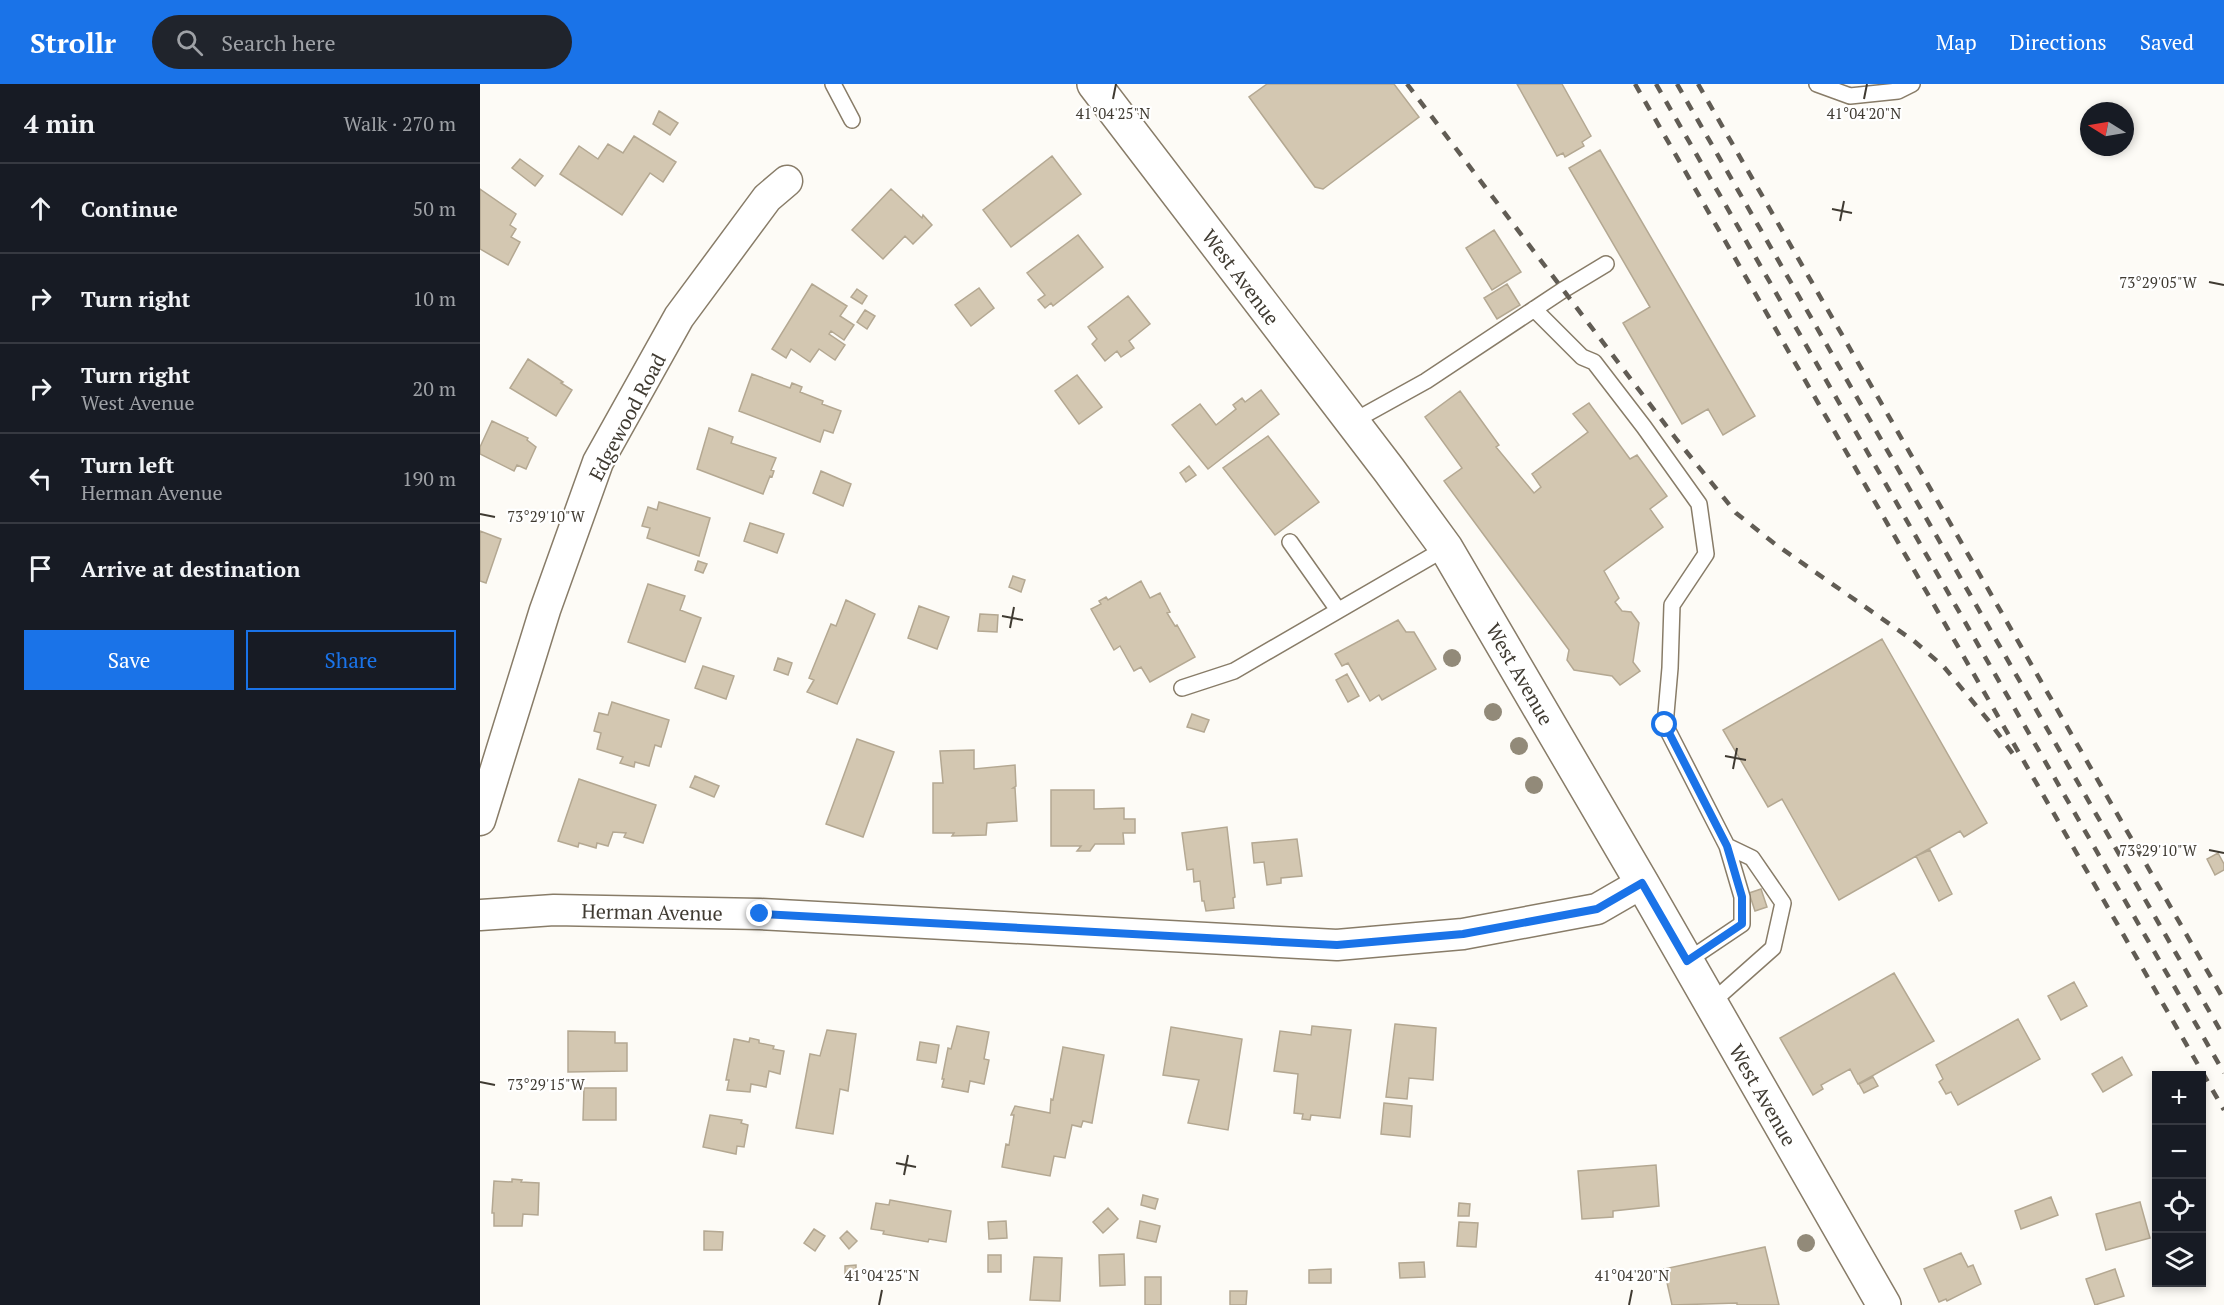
<!DOCTYPE html>
<html lang="en">
<head>
<meta charset="utf-8">
<style>
  :root { --surface:#171b24; --page:#20242c; --text:#f1f3f6; --muted:#9ea1a6; --line:#363941; --accent:#1a73e8 }
  body { margin:0; font-family:"PT Serif",serif; background:var(--page); color:var(--text) }
  .controls { position:absolute; right:18px; bottom:18px; display:grid; overflow:hidden; border-radius:0px; box-shadow:0 3px 9px #0003 }
  .controls button { width:54px; height:54px; display:grid; place-items:center; padding:0; border:0; border-bottom:2px solid var(--line); background:var(--surface); color:var(--text); font:30px sans-serif }
  .compass { position:absolute; left:1600px; top:18px; width:54px; height:54px; border-radius:50%; background:var(--surface); box-shadow:0 3px 9px #0003; rotate:281deg }
  .stop { position:absolute; width:18px; height:18px; margin:-14px; border:4px solid #1a73e8; border-radius:50%; background:#fff }
  .stop.end { background:#1a73e8; border-color:#fff; box-shadow:0 2px 6px #0008 }
  .list { margin:0; padding:0; list-style:none }
  h2 { display:flex; justify-content:space-between; align-items:center; height:78px; margin:0; padding:0 24px; font-size:26px }
  h2 small { font-size:20px; font-weight:400; color:var(--muted) }
  .list li { display:grid; grid-template-columns:39px 1fr auto; gap:18px; align-items:center; box-sizing:border-box; height:90px; padding:0 24px; border-top:2px solid var(--line) }
  .list b { display:block; font-size:22px; white-space:nowrap }
  .list p { margin:0; font-size:20px; white-space:nowrap; color:var(--muted) }
  .list em { font-size:20px; font-style:normal; color:var(--muted) }
  .actions { display:flex; gap:12px; padding:18px 24px }
  .actions a { flex:1; padding:14px 0; border:2px solid var(--accent); border-radius:0px; text-align:center; font-size:21px; color:var(--accent) }
  .actions .main { background:var(--accent); color:#fff }
  .icon { flex:none; width:33px; height:33px; fill:none; stroke:currentColor; stroke-width:2; stroke-linecap:round; stroke-linejoin:round }
  .map { position:relative; flex:none; width:1744px; height:1221px; overflow:hidden }
  header { display:flex; align-items:center; gap:36px; box-sizing:border-box; height:84px; padding:0 30px; background:var(--accent); color:#fff }
  header strong { font-size:28px }
  nav { display:flex; gap:33px; margin-inline-start:auto; font-size:21px }
  .search { width:420px; height:54px; background:var(--page); display:flex; align-items:center; gap:15px; box-sizing:border-box; padding:0 21px; border-radius:33px; color:var(--muted); font-size:22px }
  main { display:flex }
  aside { flex:1; background:var(--surface) }
  .map>svg:first-child { display:block }
  .building { fill:#d3c7b1; stroke:#b4a892; stroke-width:1.5 }
  .lines { fill:none; stroke-linecap:round; stroke-linejoin:round }
  .service-casing { stroke:#887c68; stroke-width:18 }
  .minor-casing { stroke:#887c68; stroke-width:33 }
  .secondary-casing { stroke:#887c68; stroke-width:36 }
  .service { stroke:#fff; stroke-width:15 }
  .minor { stroke:#fff; stroke-width:30 }
  .secondary { stroke:#fff; stroke-width:33 }
  .rail { stroke:#615c54; stroke-width:4.5; stroke-dasharray:10 10; stroke-linecap:butt }
  .tree { fill:#928a79 }
  .route { stroke:#1a73e8; stroke-width:8 }
  .ticks { fill:none; stroke:#3f3a31; stroke-width:2 }
  .labels { text-anchor:middle; dominant-baseline:central; stroke-width:4.5; stroke-linejoin:round; paint-order:stroke }
  .street-label { font-size:20px; fill:#3f3a31; stroke:#fff }
  .ticks-label { font-size:15px; text-anchor:middle; fill:#3f3a31; stroke:#fff; stroke-width:4.5; stroke-linejoin:round; paint-order:stroke }
</style>
</head>
<body>
<header>
<strong>Strollr</strong>
<div class="search"><svg class="icon" aria-label="search" viewBox="0 0 24 24"><circle cx="10" cy="10" r="6"/><path d="M15 15l6 6"/></svg>Search here</div>
<nav><a>Map</a><a>Directions</a><a>Saved</a></nav>
</header>
<main>
<aside>
<h2>4 min<small>Walk · 270 m</small></h2>
<ul class="list">
<li><svg class="icon" aria-label="ahead" viewBox="0 0 24 24"><path d="M12 20V5M6 11l6-6 6 6"/></svg><div><b>Continue</b></div><em>50 m</em></li>
<li><svg class="icon" aria-label="right" viewBox="0 0 24 24"><path d="M7 20v-9h11M14 6l5 5-5 5"/></svg><div><b>Turn right</b></div><em>10 m</em></li>
<li><svg class="icon" aria-label="right" viewBox="0 0 24 24"><path d="M7 20v-9h11M14 6l5 5-5 5"/></svg><div><b>Turn right</b><p>West Avenue</p></div><em>20 m</em></li>
<li><svg class="icon" aria-label="left" viewBox="0 0 24 24"><path d="M17 20v-9H6M10 6l-5 5 5 5"/></svg><div><b>Turn left</b><p>Herman Avenue</p></div><em>190 m</em></li>
<li><svg class="icon" aria-label="arrive" viewBox="0 0 24 24"><path d="M6 21V4h12l-3 4 3 4H6"/></svg><div><b>Arrive at destination</b></div></li>
</ul>
<div class="actions"><a class="main">Save</a><a>Share</a></div>
</aside>
<div class="map">
<svg width="1744" height="1221" viewBox="0 0 1744 1221">
  <rect width="100%" height="100%" fill="#fdfbf6"/>
  <path class="building" d="M787 0H914L939 33 843 105 835 103 769 13Z
    M1037 0H1082L1111 52 1102 58 1104 62 1085 73 1083 69 1077 72Z
    M179 27 198 39 190 51 173 40Z
    M154 52 196 78 183 98 170 89 142 131 80 90 99 62 118 75 128 60 143 69Z
    M1120 66 1275 332 1243 351 1228 325 1202 340 1143 239 1170 223 1089 84Z
    M572 72 601 110 531 163 503 126Z
    M40 75 63 92 55 102 32 84Z
    M0 105 36 130 30 141 36 145 31 153 40 158 28 181 0 165Z
    M411 105 442 134 443 131 452 141 433 160 425 152 403 175 372 146Z
    M1014 146 1041 188 1012 206 986 164Z
    M598 151 623 183 573 222 571 219 565 224 558 216 565 211 547 189Z
    M332 200 367 222 360 232 374 241 364 256 351 247 349 250 365 261 355 276 339 265 330 278 311 265 306 274 292 265Z
    M1027 200 1040 221 1017 235 1004 214Z
    M499 204 514 224 491 242 475 221Z
    M377 205 387 212 382 220 371 213Z
    M648 212 670 240 649 257 654 264 641 273 637 267 625 277 612 260 617 255 608 243Z
    M385 226 395 232 387 245 377 238Z
    M48 275 83 298 81 299 92 306 76 332 30 304Z
    M272 290 310 304 312 299 322 303 320 308 343 317 342 320 361 327 353 349 344 346 340 358 259 327Z
    M597 291 622 323 599 340 575 307Z
    M781 306 799 330 728 385 692 341 720 320 736 341 756 325 753 321 762 314 765 318Z
    M980 307 1019 361 1016 363 1054 409 1061 403 1052 390 1108 348 1093 330 1109 319 1150 375 1157 371 1187 412 1170 425 1183 443 1124 487 1139 514 1135 518 1142 527 1151 528 1159 539 1153 578 1160 587 1140 601 1132 592 1094 586 1087 576 1089 566 964 397 982 384 945 333Z
    M12 337 48 354 47 356 56 363 46 385 37 381 34 387 0 370V363Z
    M229 344 253 353 251 359 296 374 291 386 294 387 292 393 290 392 283 410 217 385Z
    M788 352 839 418 795 451 743 384Z
    M709 382 716 391 706 398 700 389Z
    M341 387 371 400 363 422 333 409Z
    M179 418 230 434 219 472 167 454 170 444 162 442 168 423 177 426Z
    M270 439 304 450 297 469 264 457Z
    M0 447 21 455 6 499 0 497Z
    M218 477 227 480 223 489 215 486Z
    M533 492 545 496 541 508 529 503Z
    M661 497 670 514 680 509 690 528 687 529 695 542 697 541 715 573 670 598 661 583 654 587 640 562 634 566 611 525 621 520 619 517 626 513 628 516Z
    M168 500 205 512 200 526 221 534 205 578 148 558Z
    M366 516 395 530 357 620 327 608 334 596 329 594 351 540 356 542Z
    M439 522 469 533 457 565 428 554Z
    M500 530 518 531 517 548 498 547Z
    M918 536 926 548H934L956 585 902 616 899 611 890 617 868 579 862 582 855 570Z
    M1402 555 1507 739 1484 753 1480 747 1359 816 1302 715 1288 723 1243 646Z
    M298 574 312 579 308 591 294 586Z
    M223 582 254 592 246 615 215 604Z
    M867 590 879 612 868 618 856 596Z
    M132 618 189 636 181 663 175 661 169 682 155 678 154 683 140 679 143 673 117 665 121 649 114 647 119 629 128 631Z
    M712 630 729 636 724 648 707 643Z
    M377 655 414 668 383 753 346 740Z
    M494 666V685L535 681 536 702 533 704H535L537 737 507 739 506 751 472 752 474 749H453V699H463L460 667Z
    M215 692 239 702 234 713 210 703Z
    M99 695 176 721 163 759 144 753 146 749 133 748 128 762 117 759 116 764 99 759 98 763 78 757Z
    M571 706H614V725L644 724V735H655V749H643L644 760H615L610 767H597L601 762H571Z
    M747 743 755 813 753 814 754 824 726 827 724 817H722L720 797 714 798 713 785 707 786 702 749Z
    M817 755 822 792 801 794V799L787 801 784 778 774 779 772 759Z
    M1450 766 1472 810 1459 817 1436 772Z
    M1738 769 1744 780V786L1735 791 1727 775Z
    M1281 805 1287 823 1275 827 1269 809Z
    M1414 889 1454 957 1378 1000 1370 985 1341 1001 1343 1005 1333 1011 1300 954Z
    M1594 898 1607 922 1581 936 1568 912Z
    M1538 935 1560 975 1478 1021 1471 1008 1466 1010 1459 998 1463 995 1456 981Z
    M915 940 956 944 953 996 929 994 927 1015 906 1013Z
    M477 942 509 948 504 975 509 976 504 1000 490 997 488 1008 462 1003 464 995H462L468 964 471 965Z
    M832 942 871 946 860 1034 831 1031 830 1036 822 1035 823 1030 814 1029 818 990 794 987 800 947 831 951Z
    M691 943 762 955 748 1046 708 1039 719 996 683 991Z
    M347 946 376 950 368 1007 360 1005 353 1050 316 1044 330 970 340 972Z
    M88 947 135 948V959H147V987L88 988Z
    M270 954 279 956V959L294 962 293 965 304 967 300 990 289 987 286 1003 271 1000 270 1008 247 1006 249 996H246L254 955 269 958Z
    M440 958 459 961 456 979 437 976Z
    M583 963 624 971 612 1039 603 1037 601 1043 592 1041 585 1074 574 1072 570 1092 522 1083 526 1060 529 1061 534 1031H531L535 1022 570 1029 571 1015 573 1016Z
    M1642 973 1652 991 1623 1008 1612 990Z
    M1393 993 1398 1002 1384 1009 1379 1000Z
    M104 1004H136V1036H103Z
    M904 1019 932 1022 930 1053 901 1050Z
    M230 1031 262 1036 261 1039 268 1041 264 1063 257 1062 256 1070 223 1063Z
    M1176 1081 1179 1122 1133 1127V1133L1102 1135 1098 1087Z
    M32 1095 42 1096 41 1098 59 1099 58 1131 43 1130 42 1142H14V1129H12L14 1097 32 1098Z
    M663 1111 678 1115 675 1125 661 1121Z
    M1571 1113 1578 1131 1541 1145 1535 1127Z
    M410 1116 471 1127 466 1158 449 1155 448 1158 403 1150 404 1147 391 1145 396 1119 409 1121Z
    M1660 1118 1670 1154 1626 1166 1616 1130Z
    M979 1119 990 1120 989 1132H978Z
    M628 1124 638 1135 623 1149 613 1138Z
    M526 1137 527 1154 509 1155 508 1138Z
    M660 1137 680 1142 676 1158 657 1154Z
    M979 1138 998 1139 996 1163 977 1162Z
    M334 1145 345 1152 335 1167 324 1159Z
    M224 1147 243 1148 242 1166H224Z
    M367 1147 377 1157 369 1165 360 1154Z
    M1285 1163 1299 1221H1257V1219L1192 1221 1184 1185Z
    M1481 1169 1488 1183 1493 1181 1501 1200 1467 1217 1466 1215 1459 1218 1444 1185Z
    M644 1170 645 1201 620 1202 619 1171Z
    M508 1171H521V1188H508Z
    M554 1173 582 1174 580 1217 550 1216Z
    M944 1178 945 1193 920 1194 919 1179Z
    M376 1181V1191H365V1182Z
    M851 1185V1199H829V1186Z
    M1635 1185 1644 1212 1615 1221 1606 1195Z
    M665 1193H681V1221H665Z
    M750 1207H767L766 1221H750Z"/>
  <g class="lines">
    <g class="service-casing">
      <path id="service" d="M353 0 372 36
        M1337 0 1370 12 1418 7 1432 0
        M1054 225 1102 273 1114 278 1164 343 1219 420 1226 470 1192 521 1190 584 1185 641 1247 762 1262 813V840L1207 877
        M872 338 946 297 1083 206 1126 180
        M810 458 858 526
        M702 604 754 587 966 464
        M1231 919 1293 864 1303 819 1272 774 1247 762"/>
    </g>
    <g class="minor-casing">
      <path id="minor" d="M0 736 65 526 118 378 199 233 287 114 307 97
        M0 831 74 826 280 830 857 861 983 850 1117 825 1162 799"/>
    </g>
    <g class="secondary-casing">
      <path id="secondary" d="M614 0 909 386 966 464 1162 799 1404 1221"/>
    </g>
    <use href="#service" class="service"/>
    <use href="#minor" class="minor"/>
    <use href="#secondary" class="secondary"/>
    <path class="rail" d="M927 0 1197 356 1256 429 1295 460 1434 557 1464 583 1508 636 1533 670
      M1155 0 1744 1026
      M1176 0 1744 989
      M1197 0 1744 953
      M1218 0 1744 916"/>
  </g>
  <g class="tree">
    <circle cx="972" cy="574" r="9"/>
    <circle cx="1013" cy="628" r="9"/>
    <circle cx="1039" cy="662" r="9"/>
    <circle cx="1054" cy="701" r="9"/>
    <circle cx="1326" cy="1159" r="9"/>
  </g>
  <g class="lines">
    <path class="route" d="M280 830 857 861 983 850 1117 825 1162 799 1207 877 1262 840V813L1247 762 1185 641"/>
  </g>
  <path class="ticks" d="M633 15 636 0M1384 15 1387 0M1352 125 1372 129M1360 137 1364 117M1729 198 1744 201M0 430 15 433M522 532 543 536M530 544 534 523M1245 672 1266 676M1253 685 1257 664M1729 766 1744 769M0 998 15 1001M416 1079 436 1083M424 1091 428 1071M399 1221 402 1206M1149 1221 1152 1206"/>
  <g class="labels">
    <g class="street-label">
      <text transform="translate(761 193) rotate(53)">West Avenue</text>
      <text transform="translate(147 333) rotate(-62)">Edgewood Road</text>
      <text transform="translate(1040 590) rotate(60)">West Avenue</text>
      <text transform="translate(172 828) rotate(1)">Herman Avenue</text>
      <text transform="translate(1283 1011) rotate(60)">West Avenue</text>
    </g>
  </g>
  <g class="ticks-label">
    <text x="633" y="35">41°04'25"N</text>
    <text x="1384" y="35">41°04'20"N</text>
    <text x="1678" y="204">73°29'05"W</text>
    <text x="66" y="438">73°29'10"W</text>
    <text x="1678" y="772">73°29'10"W</text>
    <text x="66" y="1006">73°29'15"W</text>
    <text x="402" y="1197">41°04'25"N</text>
    <text x="1152" y="1197">41°04'20"N</text>
  </g>
</svg>
<div class="controls">
<button>+</button>
<button>−</button>
<button><svg class="icon" aria-label="locate" viewBox="0 0 24 24"><circle cx="12" cy="12" r="6"/><path d="M12 2v4M12 18v4M2 12h4M18 12h4"/></svg></button>
<button><svg class="icon" aria-label="layers" viewBox="0 0 24 24"><path d="M12 4l9 5-9 5-9-5zM3 14l9 5 9-5"/></svg></button>
</div>
<svg class="compass" viewBox="-18 -18 36 36"><path d="M0-13l5 13h-10z" fill="#e53935"/><path d="M0 13l5-13h-10z" fill="#9ea1a6"/></svg>
<div class="stop" style="left:1185px;top:641px"></div>
<div class="stop end" style="left:280px;top:830px"></div>
</div>
</main>
</body>
</html>
